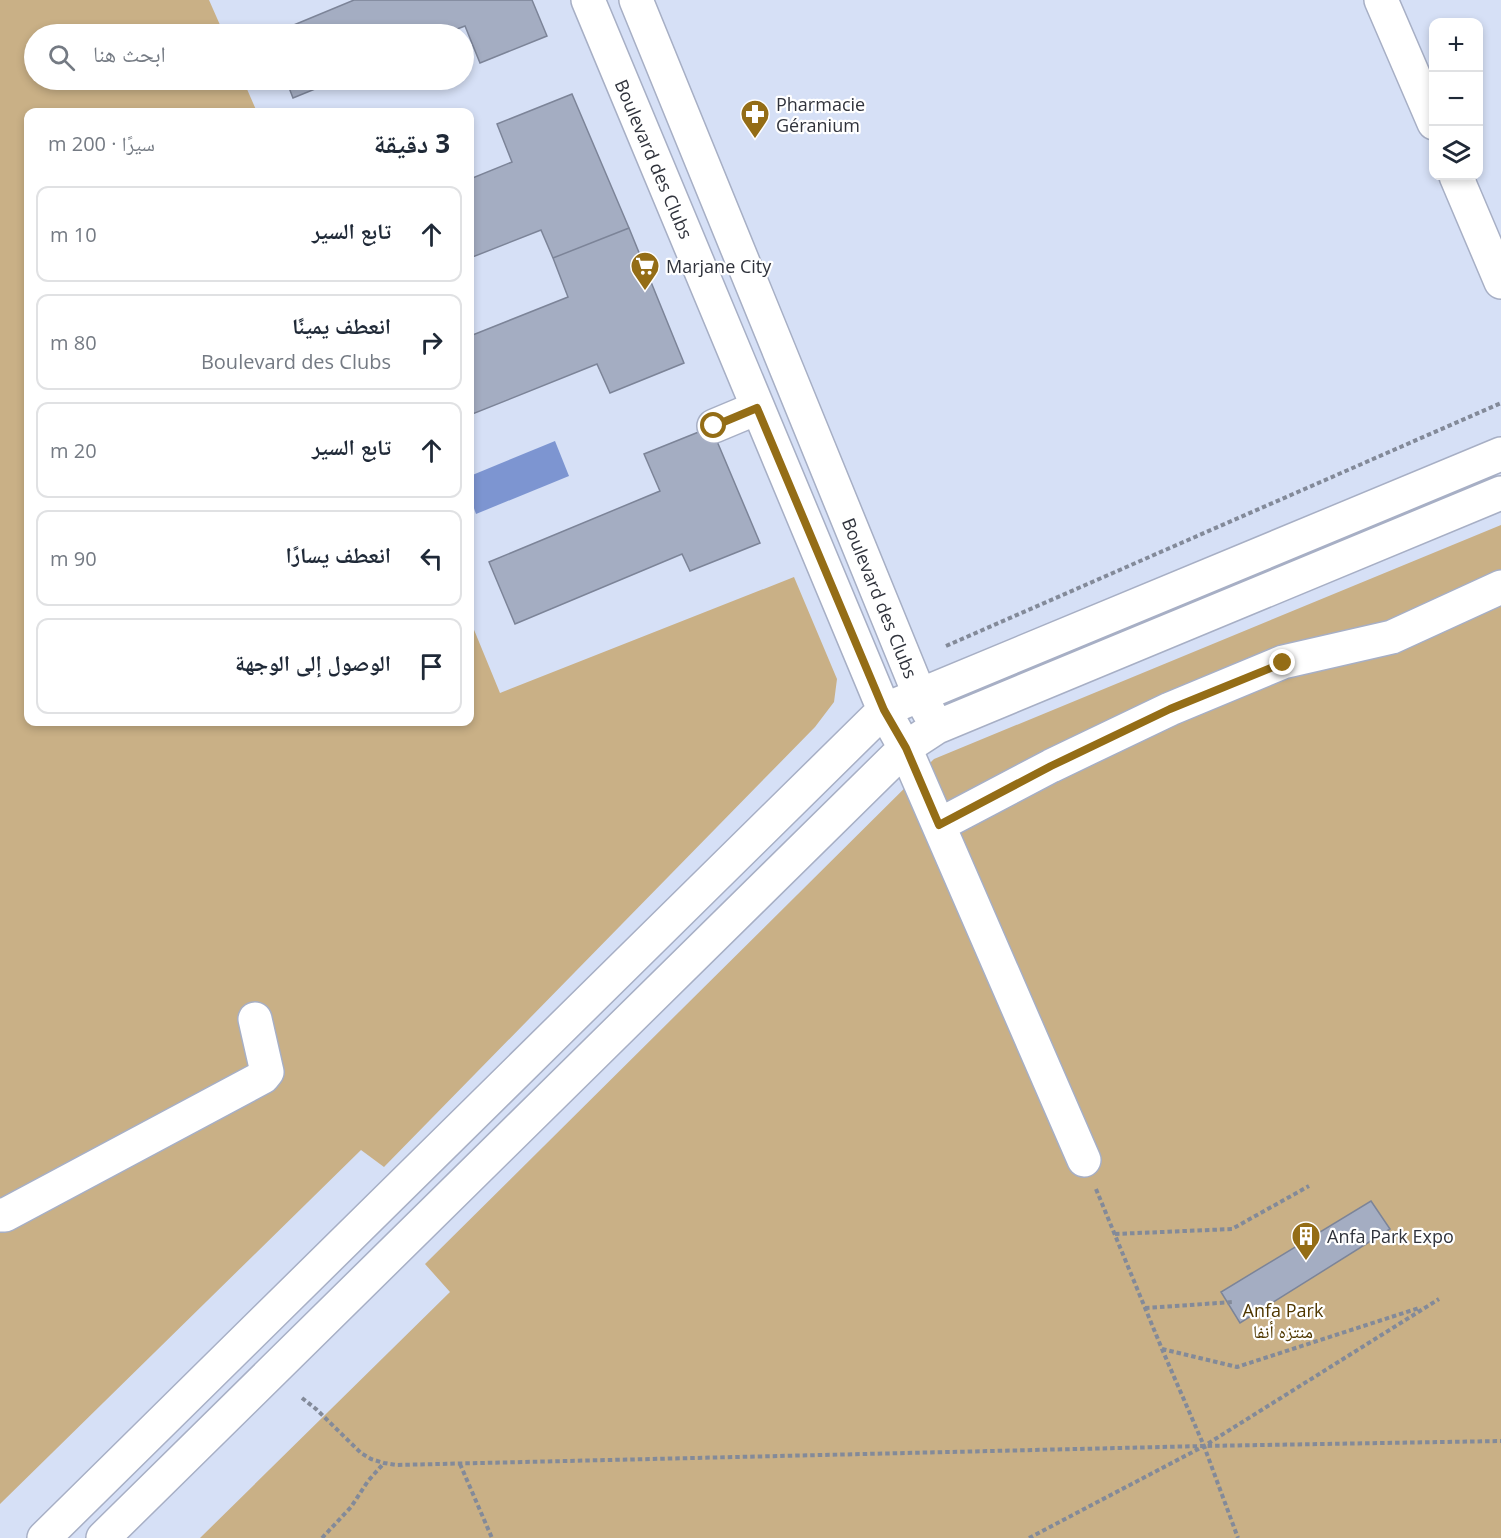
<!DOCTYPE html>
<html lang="ar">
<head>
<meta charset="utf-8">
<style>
  :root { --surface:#fff; --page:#f6f6f7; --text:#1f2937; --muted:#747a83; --line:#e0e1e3 }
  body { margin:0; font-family:"Open Sans","Noto Naskh Arabic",sans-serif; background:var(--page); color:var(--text); direction:rtl }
  .controls { position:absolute; right:18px; top:18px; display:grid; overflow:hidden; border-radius:12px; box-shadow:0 3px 9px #0003 }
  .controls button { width:54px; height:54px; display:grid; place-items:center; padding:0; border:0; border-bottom:2px solid var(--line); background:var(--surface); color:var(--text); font:30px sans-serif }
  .stop { position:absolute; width:18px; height:18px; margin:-14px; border:4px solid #946d16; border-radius:50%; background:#fff }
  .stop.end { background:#946d16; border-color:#fff; box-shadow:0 2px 6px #0008 }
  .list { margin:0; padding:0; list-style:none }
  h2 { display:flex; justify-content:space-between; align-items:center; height:78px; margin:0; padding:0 24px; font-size:26px }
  h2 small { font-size:20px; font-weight:400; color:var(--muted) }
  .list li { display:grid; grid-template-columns:39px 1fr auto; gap:18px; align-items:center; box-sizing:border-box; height:96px; margin:0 12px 12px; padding:0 12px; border:2px solid var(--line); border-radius:12px }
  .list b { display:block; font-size:22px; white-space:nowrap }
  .list p { margin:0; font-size:20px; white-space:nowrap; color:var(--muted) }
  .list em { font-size:20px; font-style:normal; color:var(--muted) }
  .icon { flex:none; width:33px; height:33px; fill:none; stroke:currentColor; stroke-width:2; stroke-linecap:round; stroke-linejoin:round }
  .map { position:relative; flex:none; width:1501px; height:1538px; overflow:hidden; direction:ltr }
  .search { position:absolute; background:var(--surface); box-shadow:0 3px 9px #0003; left:24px; top:24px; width:450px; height:66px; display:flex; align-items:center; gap:15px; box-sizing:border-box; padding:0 21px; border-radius:33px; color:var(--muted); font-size:22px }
  .panel { position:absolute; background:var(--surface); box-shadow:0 3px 9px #0003; left:24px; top:108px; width:450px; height:618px; border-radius:12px; direction:rtl }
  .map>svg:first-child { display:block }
  .green { fill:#c9b086 }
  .water { fill:#7d95d1 }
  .building { fill:#a4adc2; stroke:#7c8498; stroke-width:1.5 }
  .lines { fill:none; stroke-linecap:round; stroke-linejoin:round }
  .minor-casing { stroke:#a7afc5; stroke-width:36 }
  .path { stroke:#838a99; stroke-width:4; stroke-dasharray:4.5 3; stroke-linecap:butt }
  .minor { stroke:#fff; stroke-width:33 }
  .route { stroke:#946d16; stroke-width:8 }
  .labels { text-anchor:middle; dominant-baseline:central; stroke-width:4.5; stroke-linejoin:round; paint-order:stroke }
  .poi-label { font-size:18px; fill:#30333c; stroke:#fff; text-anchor:start }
  .street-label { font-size:18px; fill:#30333c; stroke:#fff }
  .park-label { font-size:18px; fill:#4f3700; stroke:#fff }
</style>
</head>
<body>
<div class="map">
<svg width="1501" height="1538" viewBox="0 0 1501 1538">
  <rect width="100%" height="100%" fill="#d6e0f6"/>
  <path class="green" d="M0 0H209L224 34H34V80H243L257 112H28V722H470V620L500 693 794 577 837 679 834 702 815 727 384 1167 361 1150 0 1504Z
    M1501 525V1538H200L450 1292 425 1264 934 759Z"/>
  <path class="water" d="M555 441 569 476 476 514 470 497V476Z"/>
  <path class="building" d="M354 0H532L547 36 480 63 465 26 444 34H272Z
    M286 80H337L293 98Z
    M572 94 629 228 553 258 541 230 470 258V179L512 162 497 124Z
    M629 228 684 363 610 393 597 364 470 415V336L568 297 553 258Z
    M711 427 760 543 690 571 682 554 515 624 489 562 660 491 644 454Z
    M1371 1201 1390 1229 1240 1323 1221 1292Z"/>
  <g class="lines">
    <g class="minor-casing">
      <path id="minor" d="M588 0 884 710 905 748 1084 1160
        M636 0 920 696 930 714
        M1381 0 1434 123
        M1456 176 1501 282
        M714 426 757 408
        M939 825 1051 766 1170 709 1283 662 1392 637 1501 587
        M0 1215H5L263 1077 267 1072 255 1019
        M44 1538 884 710 1501 454
        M103 1538 905 748 937 727 1501 493"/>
    </g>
    <path class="path" d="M946 646 1501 403
      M1096 1189 1162 1349 1204 1446 1238 1538
      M1115 1234 1232 1229 1309 1186
      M1145 1308 1233 1302
      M1162 1349 1237 1367 1419 1308
      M302 1398 316 1409 361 1453 371 1459 384 1463 396 1465 1204 1446 1501 1441
      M460 1464 492 1538
      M322 1538 351 1507 368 1481 384 1463
      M1029 1538 1204 1446 1439 1299"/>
    <use href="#minor" class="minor"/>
  </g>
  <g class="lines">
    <path class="route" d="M714 426 757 408 884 710 906 748 939 825 1051 766 1170 709 1283 663"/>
  </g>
  <defs>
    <g id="pharmacy-pin" transform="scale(1.5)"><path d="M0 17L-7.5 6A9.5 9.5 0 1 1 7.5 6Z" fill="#946d16" stroke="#fff"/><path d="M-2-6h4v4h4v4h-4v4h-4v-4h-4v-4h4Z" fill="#fff"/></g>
    <g id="supermarket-pin" transform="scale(1.5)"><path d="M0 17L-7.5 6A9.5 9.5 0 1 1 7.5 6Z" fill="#946d16" stroke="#fff"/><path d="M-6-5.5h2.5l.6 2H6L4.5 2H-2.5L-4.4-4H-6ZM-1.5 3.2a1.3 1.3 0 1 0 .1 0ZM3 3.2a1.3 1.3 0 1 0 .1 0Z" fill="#fff"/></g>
    <g id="building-pin" transform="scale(1.5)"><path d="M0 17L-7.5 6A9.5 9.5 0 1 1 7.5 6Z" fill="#946d16" stroke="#fff"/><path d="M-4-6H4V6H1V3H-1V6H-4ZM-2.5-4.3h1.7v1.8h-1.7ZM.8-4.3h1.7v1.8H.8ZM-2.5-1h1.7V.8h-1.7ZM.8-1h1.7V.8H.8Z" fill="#fff"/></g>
  </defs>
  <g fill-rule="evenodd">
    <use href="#pharmacy-pin" x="755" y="114"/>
    <use href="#supermarket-pin" x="645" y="266"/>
    <use href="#building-pin" x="1306" y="1236"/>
  </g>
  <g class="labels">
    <g class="poi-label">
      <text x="776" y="104">Pharmacie<tspan x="776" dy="21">Géranium</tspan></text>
      <text x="666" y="266">Marjane City</text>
      <text x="1327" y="1236">Anfa Park Expo</text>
    </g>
    <g class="street-label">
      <text transform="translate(654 159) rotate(67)">Boulevard des Clubs</text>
      <text transform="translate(880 598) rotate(68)">Boulevard des Clubs</text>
    </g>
    <g class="park-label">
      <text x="1283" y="1310">Anfa Park<tspan x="1283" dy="21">منتزه أنفا</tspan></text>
    </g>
  </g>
</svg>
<div class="controls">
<button>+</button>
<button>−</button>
<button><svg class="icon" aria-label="layers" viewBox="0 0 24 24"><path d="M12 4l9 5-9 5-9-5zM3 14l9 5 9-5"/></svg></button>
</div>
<div class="stop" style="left:714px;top:426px"></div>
<div class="stop end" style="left:1283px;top:663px"></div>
<div class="search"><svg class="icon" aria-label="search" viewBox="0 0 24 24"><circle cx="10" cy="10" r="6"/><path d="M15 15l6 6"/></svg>ابحث هنا</div>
<section class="panel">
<h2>3 دقيقة<small>سيرًا · 200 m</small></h2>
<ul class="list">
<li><svg class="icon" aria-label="ahead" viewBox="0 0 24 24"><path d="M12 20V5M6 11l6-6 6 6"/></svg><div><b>تابع السير</b></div><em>10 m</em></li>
<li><svg class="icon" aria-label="right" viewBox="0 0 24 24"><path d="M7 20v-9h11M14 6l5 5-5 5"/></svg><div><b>انعطف يمينًا</b><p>Boulevard des Clubs</p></div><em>80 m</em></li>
<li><svg class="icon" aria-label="ahead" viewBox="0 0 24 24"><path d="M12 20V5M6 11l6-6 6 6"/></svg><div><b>تابع السير</b></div><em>20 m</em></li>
<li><svg class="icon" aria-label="left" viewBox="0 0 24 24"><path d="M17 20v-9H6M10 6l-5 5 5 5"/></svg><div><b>انعطف يسارًا</b></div><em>90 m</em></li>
<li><svg class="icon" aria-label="arrive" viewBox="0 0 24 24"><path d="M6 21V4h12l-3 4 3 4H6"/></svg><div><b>الوصول إلى الوجهة</b></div></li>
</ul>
</section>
</div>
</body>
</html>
